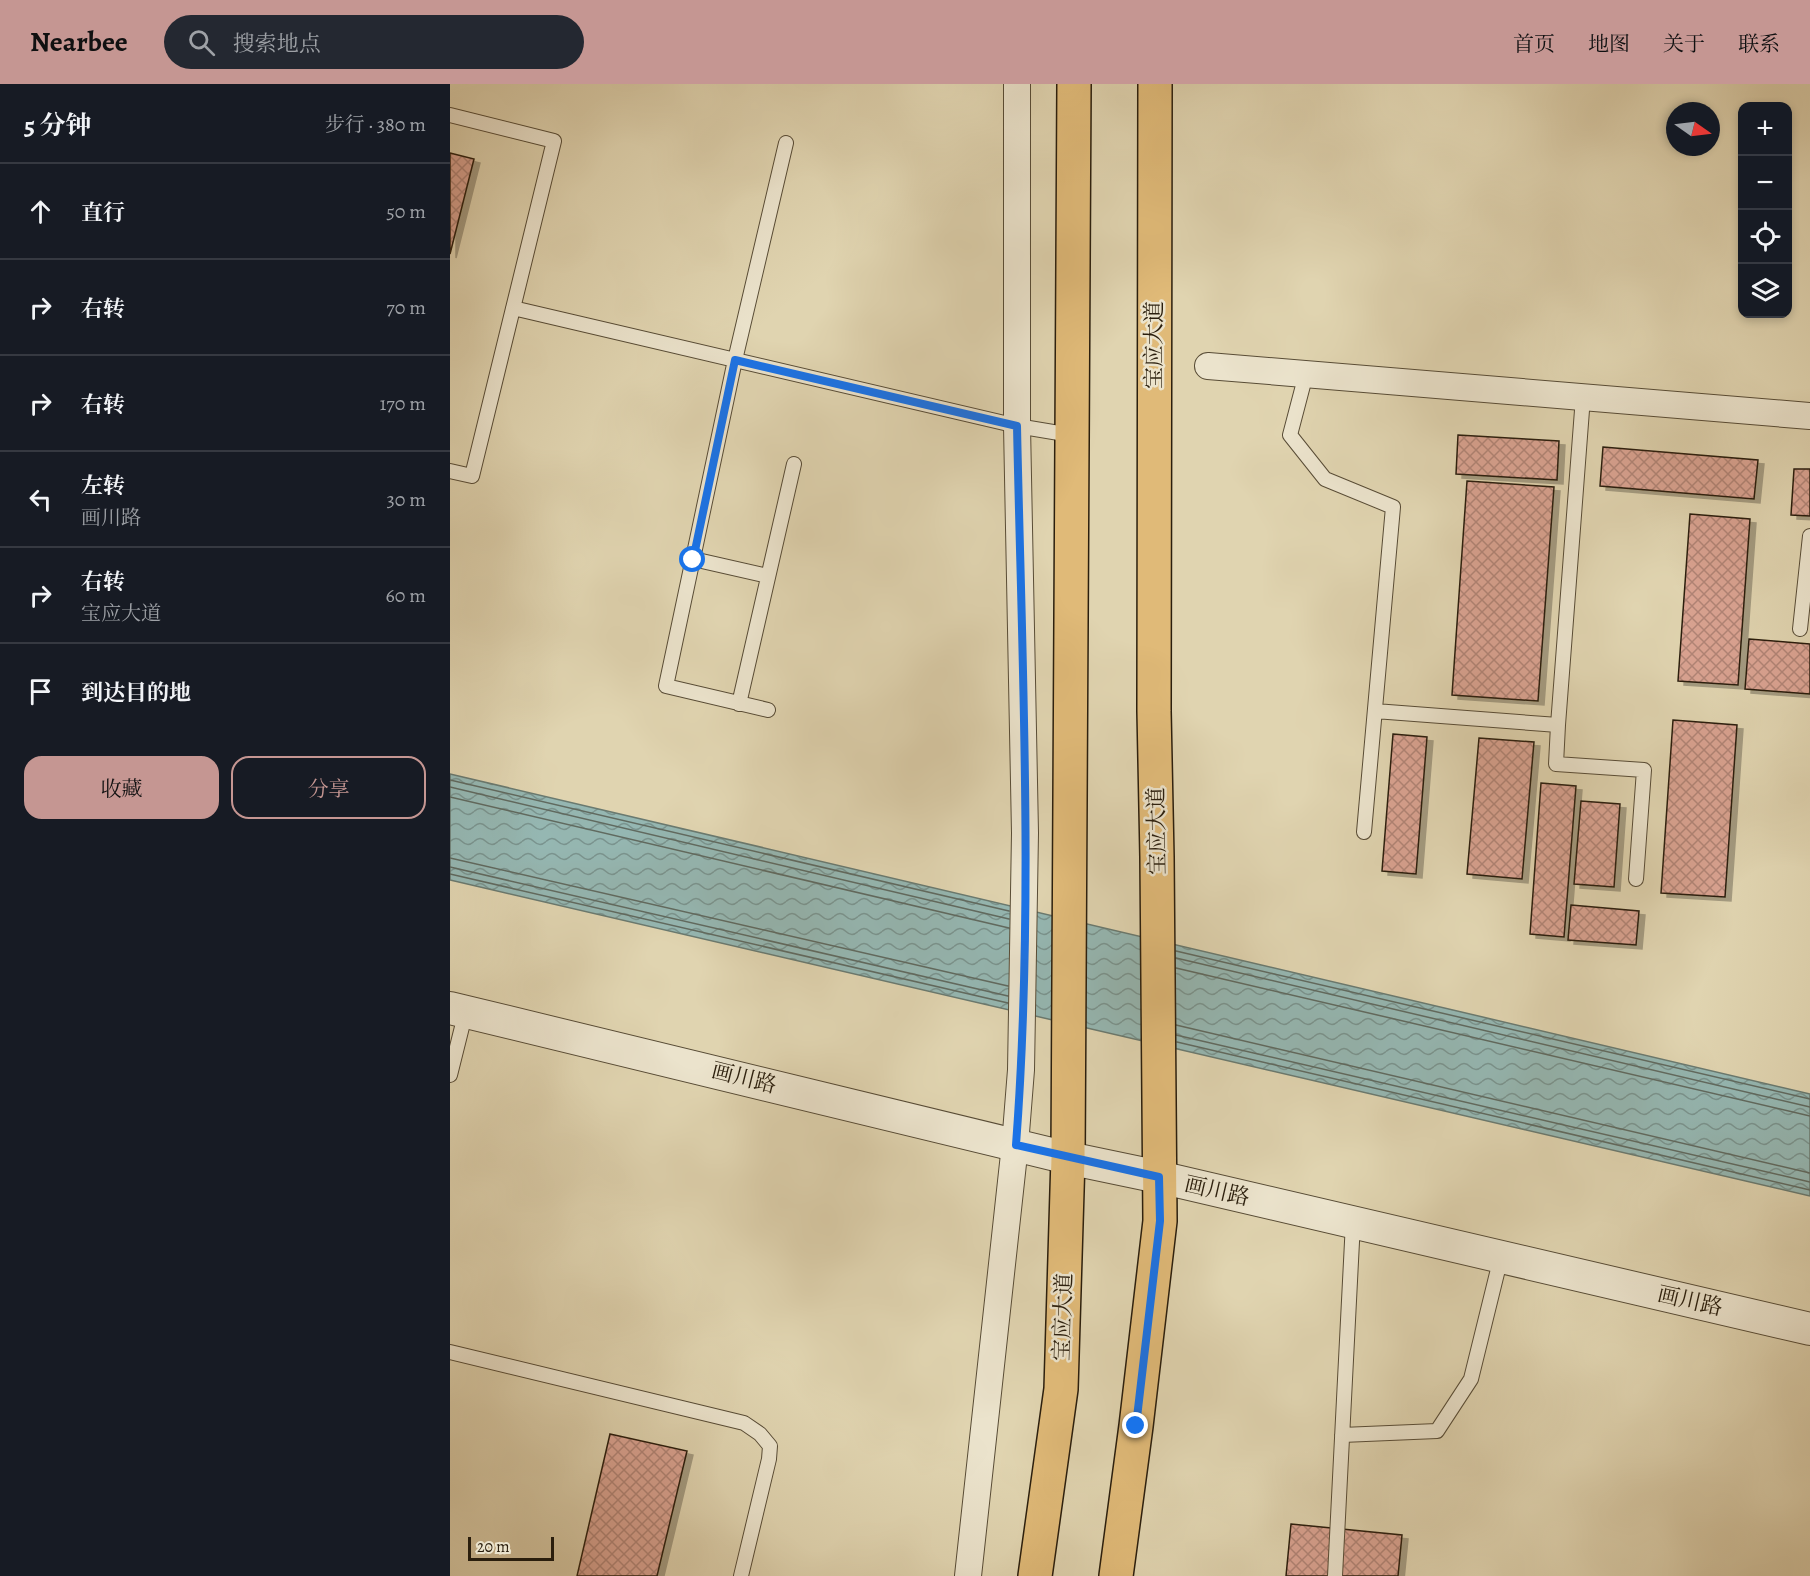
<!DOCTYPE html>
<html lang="zh">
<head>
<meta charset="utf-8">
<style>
  :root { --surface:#171b24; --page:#242831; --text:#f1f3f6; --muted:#9ea1a6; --line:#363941; --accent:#c59692 }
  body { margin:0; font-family:Alegreya,"Noto Serif SC",serif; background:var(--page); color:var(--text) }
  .controls { position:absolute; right:18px; top:18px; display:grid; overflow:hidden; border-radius:12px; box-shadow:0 3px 9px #0003 }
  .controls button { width:54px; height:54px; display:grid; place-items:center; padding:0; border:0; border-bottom:2px solid var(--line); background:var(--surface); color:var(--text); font:30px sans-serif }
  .compass { position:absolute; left:1216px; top:18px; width:54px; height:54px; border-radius:50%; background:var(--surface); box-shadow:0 3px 9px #0003; rotate:104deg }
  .scale { position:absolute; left:18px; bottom:15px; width:86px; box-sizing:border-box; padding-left:6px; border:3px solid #2a1e0d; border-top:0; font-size:16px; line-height:21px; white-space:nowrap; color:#2a1e0d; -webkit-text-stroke:4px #ebe3cc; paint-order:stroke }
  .stop { position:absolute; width:18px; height:18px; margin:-14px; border:4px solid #1a73e8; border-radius:50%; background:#fff }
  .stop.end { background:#1a73e8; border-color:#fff; box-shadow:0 2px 6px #0008 }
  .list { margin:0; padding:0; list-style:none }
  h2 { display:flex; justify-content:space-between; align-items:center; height:78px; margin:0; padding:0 24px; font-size:26px }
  h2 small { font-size:20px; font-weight:400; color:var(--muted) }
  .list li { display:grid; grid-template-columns:39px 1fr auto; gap:18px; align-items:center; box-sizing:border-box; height:96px; padding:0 24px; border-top:2px solid var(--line) }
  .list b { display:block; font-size:22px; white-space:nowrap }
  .list p { margin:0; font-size:20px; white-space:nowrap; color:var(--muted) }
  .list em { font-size:20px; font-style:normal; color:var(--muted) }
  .actions { display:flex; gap:12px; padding:18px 24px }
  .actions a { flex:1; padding:14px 0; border:2px solid var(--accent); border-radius:18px; text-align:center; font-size:21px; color:var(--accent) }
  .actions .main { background:var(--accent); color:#111 }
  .icon { flex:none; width:33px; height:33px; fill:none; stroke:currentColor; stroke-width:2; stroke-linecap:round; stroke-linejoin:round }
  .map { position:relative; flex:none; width:1360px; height:1492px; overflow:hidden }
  header { display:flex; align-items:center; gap:36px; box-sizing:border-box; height:84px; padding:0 30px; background:var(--accent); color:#111 }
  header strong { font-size:28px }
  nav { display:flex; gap:33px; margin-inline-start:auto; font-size:21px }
  .search { width:420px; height:54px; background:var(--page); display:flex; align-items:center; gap:15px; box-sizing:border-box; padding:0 21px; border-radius:33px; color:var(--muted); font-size:22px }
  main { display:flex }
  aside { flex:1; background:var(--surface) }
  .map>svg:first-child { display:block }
  .water { fill:url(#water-waves); stroke:#6a7a70; stroke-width:1.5 }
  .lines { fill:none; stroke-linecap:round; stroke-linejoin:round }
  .shore { stroke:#606a60; stroke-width:1.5 }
  .building { fill:url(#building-cross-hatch); stroke:#2a1e0d; stroke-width:1.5; filter:url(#shadow) }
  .service-casing { stroke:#584c36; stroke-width:16 }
  .minor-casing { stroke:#584c36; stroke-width:28 }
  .tertiary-casing { stroke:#584c36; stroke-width:34 }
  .primary-casing { stroke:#2a1e0d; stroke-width:36 }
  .service { stroke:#ebe3cc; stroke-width:14 }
  .minor { stroke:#ebe3cc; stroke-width:26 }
  .tertiary { stroke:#ebe3cc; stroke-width:32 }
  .primary { stroke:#e0ba78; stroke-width:33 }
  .route { stroke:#1a73e8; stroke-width:8 }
  .labels { text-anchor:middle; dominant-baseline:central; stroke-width:5; stroke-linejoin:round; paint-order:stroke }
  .street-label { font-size:22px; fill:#2a1e0d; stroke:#ebe3cc }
</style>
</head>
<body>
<header>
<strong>Nearbee</strong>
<div class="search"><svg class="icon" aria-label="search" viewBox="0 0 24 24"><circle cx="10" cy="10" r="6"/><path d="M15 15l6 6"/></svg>搜索地点</div>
<nav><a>首页</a><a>地图</a><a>关于</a><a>联系</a></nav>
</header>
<main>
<aside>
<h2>5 分钟<small>步行 · 380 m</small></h2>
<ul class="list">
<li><svg class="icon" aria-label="ahead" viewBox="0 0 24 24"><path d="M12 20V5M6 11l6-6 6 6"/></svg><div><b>直行</b></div><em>50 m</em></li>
<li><svg class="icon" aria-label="right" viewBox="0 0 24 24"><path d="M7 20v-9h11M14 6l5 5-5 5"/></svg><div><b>右转</b></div><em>70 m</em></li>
<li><svg class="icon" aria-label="right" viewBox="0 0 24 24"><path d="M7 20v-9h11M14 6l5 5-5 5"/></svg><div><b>右转</b></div><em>170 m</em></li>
<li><svg class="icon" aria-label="left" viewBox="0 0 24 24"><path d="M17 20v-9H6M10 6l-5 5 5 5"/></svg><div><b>左转</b><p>画川路</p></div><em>30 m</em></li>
<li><svg class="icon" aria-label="right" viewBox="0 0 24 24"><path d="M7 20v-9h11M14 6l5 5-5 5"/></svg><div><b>右转</b><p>宝应大道</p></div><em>60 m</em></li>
<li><svg class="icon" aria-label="arrive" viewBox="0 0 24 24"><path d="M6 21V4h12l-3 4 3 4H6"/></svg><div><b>到达目的地</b></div></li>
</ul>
<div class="actions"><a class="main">收藏</a><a>分享</a></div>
</aside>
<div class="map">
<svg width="1360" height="1492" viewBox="0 0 1360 1492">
  <defs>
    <pattern id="water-waves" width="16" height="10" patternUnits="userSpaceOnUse" patternTransform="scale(1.5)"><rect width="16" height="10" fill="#95b7b2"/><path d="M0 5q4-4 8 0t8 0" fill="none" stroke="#7a948f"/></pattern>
    <pattern id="building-cross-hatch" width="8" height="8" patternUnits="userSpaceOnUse" patternTransform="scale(1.5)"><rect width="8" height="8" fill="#daa392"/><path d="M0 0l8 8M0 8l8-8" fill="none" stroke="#b18476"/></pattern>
    <filter id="shadow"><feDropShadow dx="6" dy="4" stdDeviation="0" flood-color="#0004"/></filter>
  </defs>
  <rect width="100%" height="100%" fill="#e0d4b0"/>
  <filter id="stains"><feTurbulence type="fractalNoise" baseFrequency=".00333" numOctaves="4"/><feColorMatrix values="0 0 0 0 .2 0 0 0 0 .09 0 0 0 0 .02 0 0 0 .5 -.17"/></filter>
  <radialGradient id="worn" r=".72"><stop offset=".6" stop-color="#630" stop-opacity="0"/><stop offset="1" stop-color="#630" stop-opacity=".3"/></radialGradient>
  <path class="water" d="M0 690 1360 1010V1112L0 796Z"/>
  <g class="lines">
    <path class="shore" d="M0 696 559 827
      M0 703 559 835
      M0 713 559 844
      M0 774 558 902
      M0 783 558 912
      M0 790 558 919
      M726 867 1360 1015
      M726 874 1360 1023
      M726 884 1360 1032
      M726 941 1360 1089
      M726 951 1360 1098
      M727 958 1360 1106"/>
  </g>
  <path class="building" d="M0 69 24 75 0 170Z
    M1008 351 1109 357 1107 396 1006 390Z
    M1153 363 1308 376 1304 415 1150 402Z
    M1344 385H1360V432L1341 431Z
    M1017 397 1104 403 1088 617 1002 611Z
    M1240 430 1300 435 1288 601 1228 597Z
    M1299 555 1360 560V610L1295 605Z
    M1223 636 1287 641 1275 813 1211 809Z
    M943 650 977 653 966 790 932 787Z
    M1029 654 1084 658 1072 795 1017 790Z
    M1091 699 1126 702 1114 853 1080 850Z
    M1131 717 1170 720 1164 803 1124 800Z
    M1121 821 1189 827 1186 861 1118 856Z
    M160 1350 237 1367 207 1492H127Z
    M841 1440 952 1451 948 1492H836Z"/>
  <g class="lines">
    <g class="service-casing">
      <path id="service" d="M0 31 104 57 22 392 0 387
        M63 224 567 342 621 351
        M856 290 840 351 875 395 943 423 914 748
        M243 475 318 492
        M1350 545 1360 452
        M289 620 344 380
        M318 626 216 602 285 276 336 59
        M925 627 1108 641 1106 680 1194 686 1186 795
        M1108 641 1133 313
        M0 991 16 927
        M0 1268 294 1339 310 1350 320 1362 319 1375 291 1492
        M892 1351 987 1347 1021 1295 1051 1173
        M885 1492 903 1138"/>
    </g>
    <g class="minor-casing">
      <path id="minor" d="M758 282 1360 332
        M518 1492 565 1061 571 986 575 749 567 342V0"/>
    </g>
    <g class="tertiary-casing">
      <path id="tertiary" d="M0 924 618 1074 709 1093 1360 1245"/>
    </g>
    <g class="primary-casing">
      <path id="primary" d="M585 1492 611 1305 618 1074 624 0
        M666 1492 686 1342 710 1137 707 773 704 627 705 0"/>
    </g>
    <use href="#service" class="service"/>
    <use href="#minor" class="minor"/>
    <use href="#tertiary" class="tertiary"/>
    <use href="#primary" class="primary"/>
  </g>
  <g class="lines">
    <path class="route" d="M243 476 285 276 567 342C572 581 584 822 566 1061L709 1093 710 1137 686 1342"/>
  </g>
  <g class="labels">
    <g class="street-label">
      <text transform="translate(704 261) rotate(-90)">宝应大道</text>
      <text transform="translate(707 747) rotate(-91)">宝应大道</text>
      <text transform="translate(294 994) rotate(14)">画川路</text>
      <text transform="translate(767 1107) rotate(13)">画川路</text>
      <text transform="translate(1240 1217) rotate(13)">画川路</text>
      <text transform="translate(613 1233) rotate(-88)">宝应大道</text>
    </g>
  </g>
  <rect width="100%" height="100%" filter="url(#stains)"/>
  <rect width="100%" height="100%" fill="url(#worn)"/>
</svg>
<div class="controls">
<button>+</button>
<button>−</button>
<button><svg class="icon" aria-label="locate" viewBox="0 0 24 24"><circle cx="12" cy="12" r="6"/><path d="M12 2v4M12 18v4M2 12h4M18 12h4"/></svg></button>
<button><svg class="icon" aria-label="layers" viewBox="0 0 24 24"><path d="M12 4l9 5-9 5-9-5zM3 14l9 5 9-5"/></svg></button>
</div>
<svg class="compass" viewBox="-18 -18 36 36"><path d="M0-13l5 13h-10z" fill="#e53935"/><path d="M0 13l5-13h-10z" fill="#9ea1a6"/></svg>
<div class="scale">20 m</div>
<div class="stop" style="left:243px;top:476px"></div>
<div class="stop end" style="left:686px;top:1342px"></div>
</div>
</main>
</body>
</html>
